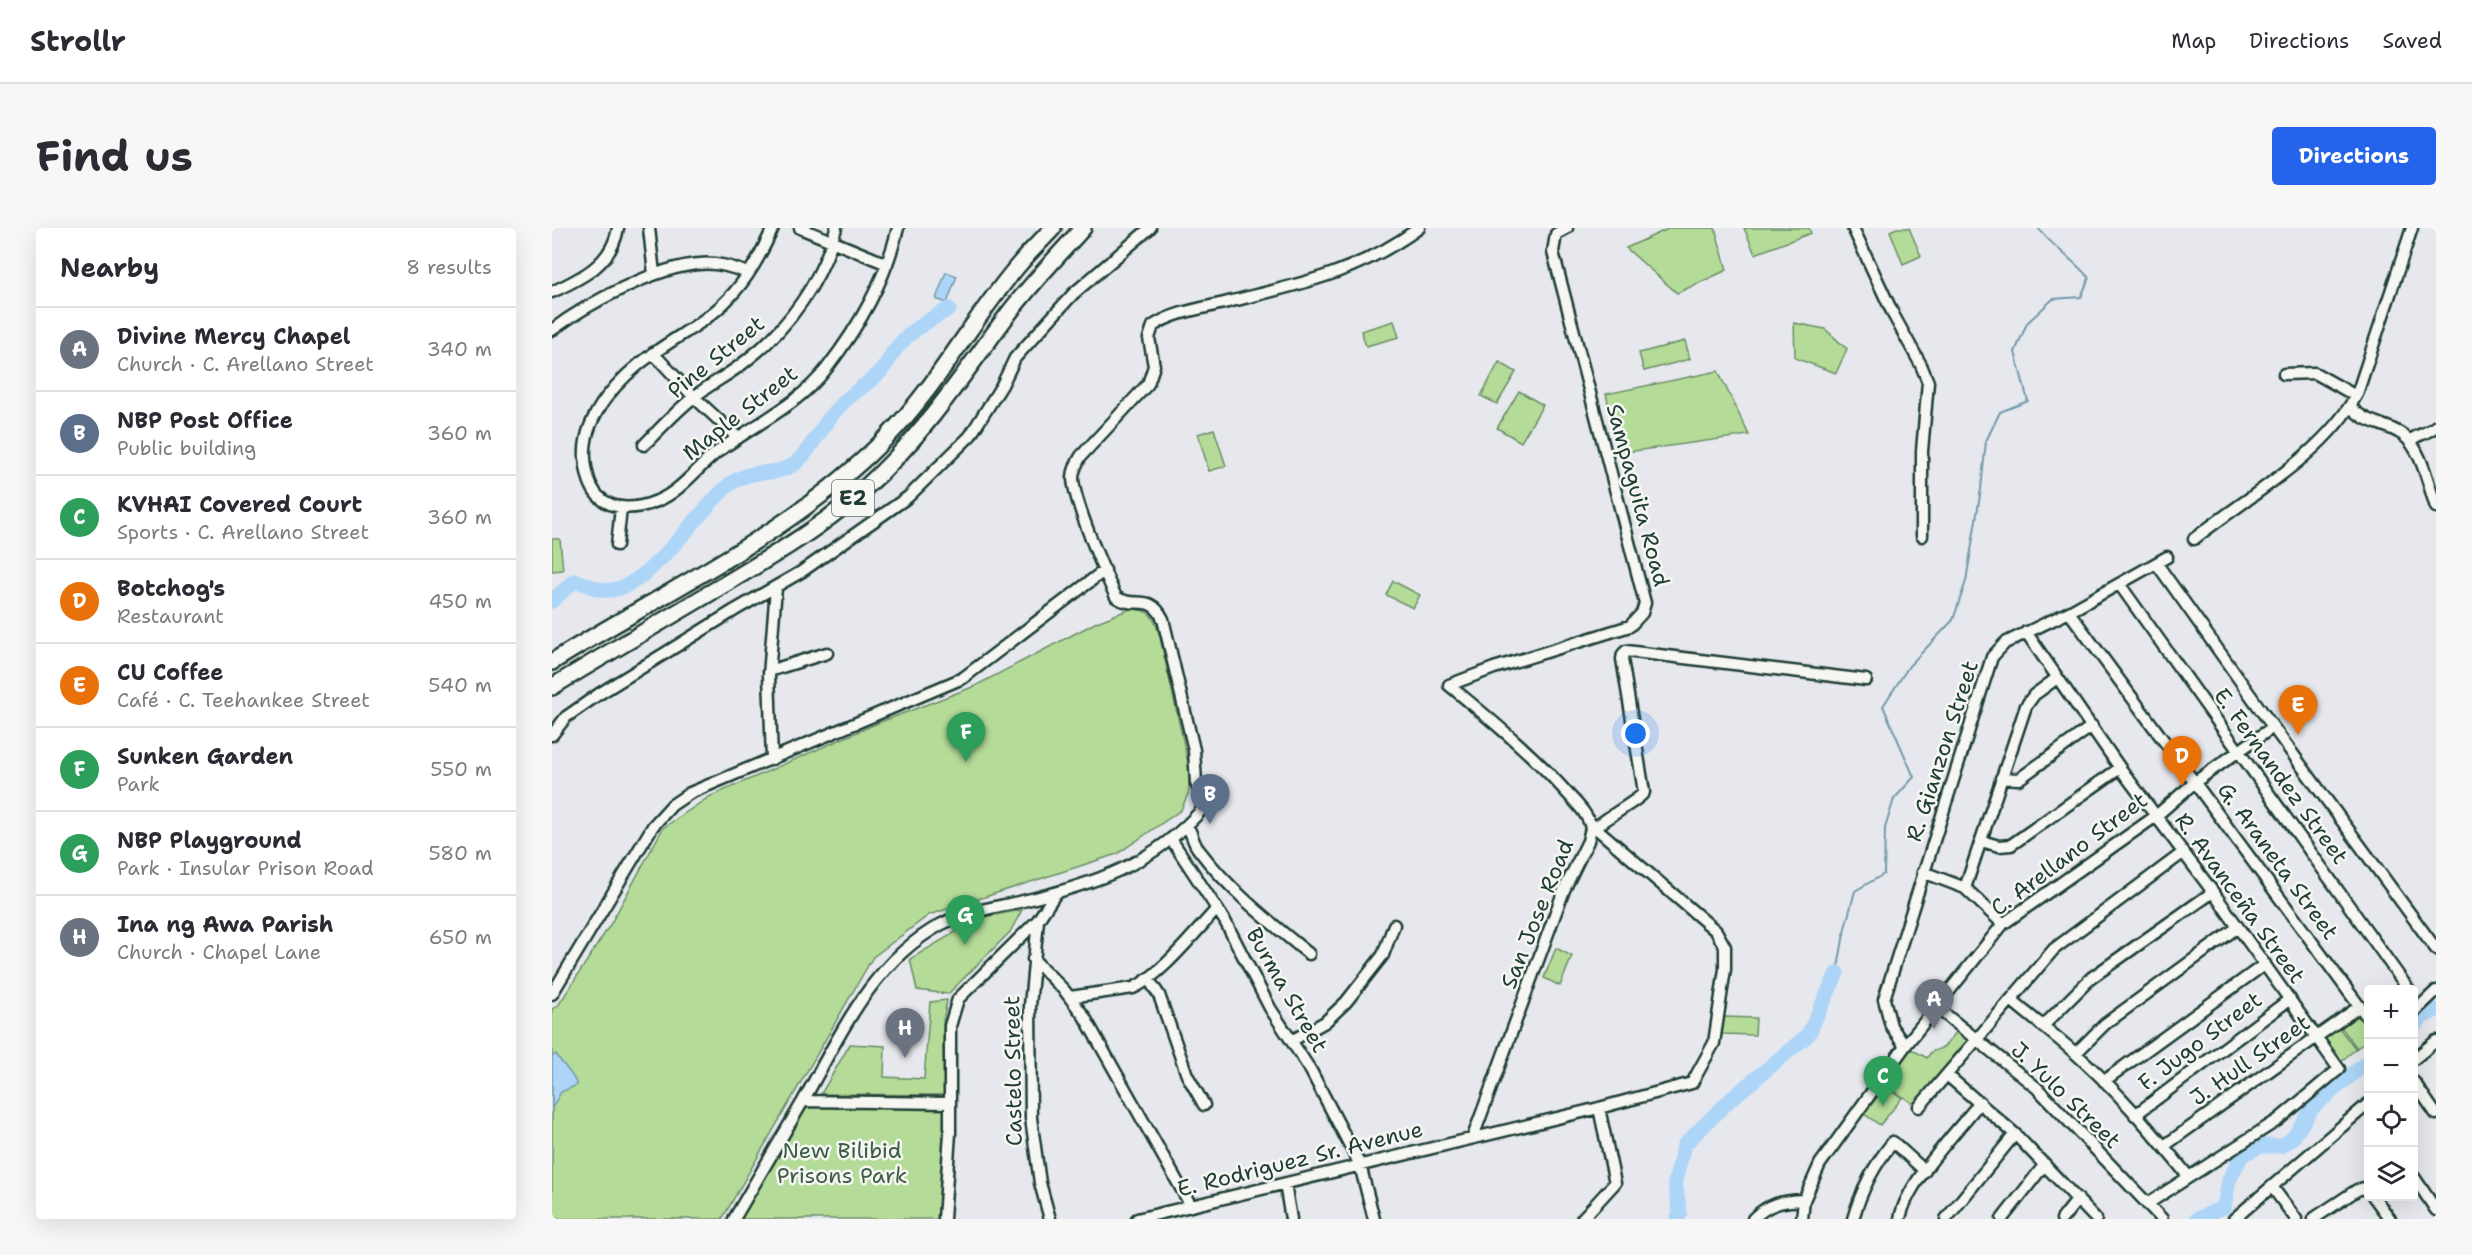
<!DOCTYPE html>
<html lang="en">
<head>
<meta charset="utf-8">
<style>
  :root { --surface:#fff; --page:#f7f7f7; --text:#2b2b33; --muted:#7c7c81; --line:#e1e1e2; --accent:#2563eb }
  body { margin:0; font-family:"Shantell Sans",sans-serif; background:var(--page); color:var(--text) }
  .controls { position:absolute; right:18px; bottom:18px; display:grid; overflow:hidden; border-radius:6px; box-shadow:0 6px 24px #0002 }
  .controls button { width:54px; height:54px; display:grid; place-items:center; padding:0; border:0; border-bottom:2px solid var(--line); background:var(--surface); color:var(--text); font:30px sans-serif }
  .you { position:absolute; left:1084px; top:506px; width:21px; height:21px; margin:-15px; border:4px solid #fff; border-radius:50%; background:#1a73e8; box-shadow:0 0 0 9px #1a73e833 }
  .badge { display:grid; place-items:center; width:39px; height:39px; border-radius:50%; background:var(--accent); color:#fff; font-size:20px; font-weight:700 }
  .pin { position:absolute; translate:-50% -50px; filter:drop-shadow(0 2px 3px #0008) }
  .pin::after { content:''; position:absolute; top:32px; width:21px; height:18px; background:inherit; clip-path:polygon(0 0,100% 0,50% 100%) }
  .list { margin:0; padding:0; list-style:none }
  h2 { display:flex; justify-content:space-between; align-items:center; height:78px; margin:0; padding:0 24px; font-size:26px }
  h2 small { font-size:20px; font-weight:400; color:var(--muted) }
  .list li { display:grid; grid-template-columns:39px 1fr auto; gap:18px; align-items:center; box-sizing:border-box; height:84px; padding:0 24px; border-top:2px solid var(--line) }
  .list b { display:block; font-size:22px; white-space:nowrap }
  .list p { margin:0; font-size:20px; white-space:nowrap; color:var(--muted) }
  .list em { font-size:20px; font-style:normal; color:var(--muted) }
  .icon { flex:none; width:33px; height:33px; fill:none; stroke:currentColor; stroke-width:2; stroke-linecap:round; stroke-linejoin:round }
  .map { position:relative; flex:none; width:1884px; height:991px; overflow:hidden; border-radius:6px }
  header { display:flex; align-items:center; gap:36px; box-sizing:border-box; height:84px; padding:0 30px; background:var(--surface); border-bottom:2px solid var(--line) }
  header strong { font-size:28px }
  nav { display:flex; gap:33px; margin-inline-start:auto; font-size:21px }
  .intro { display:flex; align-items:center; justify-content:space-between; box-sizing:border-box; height:144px; padding:0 36px }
  h1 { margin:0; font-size:42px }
  .button { padding:15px 27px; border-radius:6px; background:var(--accent); color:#fff; font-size:21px; font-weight:700 }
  main { display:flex; gap:36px; padding:0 36px }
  aside { flex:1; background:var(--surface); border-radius:6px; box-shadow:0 6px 24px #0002 }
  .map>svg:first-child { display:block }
  .green { fill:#b4dc98; stroke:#6a8c66; stroke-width:1.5 }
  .water { fill:#add5f7; stroke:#7498a9; stroke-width:1.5 }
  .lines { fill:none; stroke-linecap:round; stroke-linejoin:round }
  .stream { stroke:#7498a9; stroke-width:2 }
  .river { stroke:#add5f7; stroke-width:15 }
  .minor-casing { stroke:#1f3d34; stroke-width:15 }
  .highway-casing { stroke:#1f3d34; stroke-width:20 }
  .minor { stroke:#f6f6f2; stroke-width:10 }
  .highway { stroke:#f6f6f2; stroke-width:15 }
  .labels { text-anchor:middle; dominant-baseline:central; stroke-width:5; stroke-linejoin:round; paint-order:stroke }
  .shield { fill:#f6f6f2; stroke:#60746d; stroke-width:1.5 }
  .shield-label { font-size:21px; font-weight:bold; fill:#1f3d34 }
  .street-label { font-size:22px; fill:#1f3d34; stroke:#f6f6f2 }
  .park-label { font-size:22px; fill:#3d5d48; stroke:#f6f6f2 }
</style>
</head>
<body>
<header>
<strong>Strollr</strong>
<nav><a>Map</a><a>Directions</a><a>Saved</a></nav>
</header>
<div class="intro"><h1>Find us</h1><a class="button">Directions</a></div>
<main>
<aside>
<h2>Nearby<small>8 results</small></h2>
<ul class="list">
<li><span class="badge" style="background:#6b7280">A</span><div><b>Divine Mercy Chapel</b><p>Church · C. Arellano Street</p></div><em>340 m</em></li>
<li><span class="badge" style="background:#5c6f8a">B</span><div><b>NBP Post Office</b><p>Public building</p></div><em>360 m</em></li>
<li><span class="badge" style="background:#2e9e5b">C</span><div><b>KVHAI Covered Court</b><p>Sports · C. Arellano Street</p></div><em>360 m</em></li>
<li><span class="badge" style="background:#e8710a">D</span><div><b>Botchog's</b><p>Restaurant</p></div><em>450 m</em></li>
<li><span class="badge" style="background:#e8710a">E</span><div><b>CU Coffee</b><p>Café · C. Teehankee Street</p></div><em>540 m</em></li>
<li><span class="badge" style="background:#2e9e5b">F</span><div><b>Sunken Garden</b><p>Park</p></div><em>550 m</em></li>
<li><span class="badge" style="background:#2e9e5b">G</span><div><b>NBP Playground</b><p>Park · Insular Prison Road</p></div><em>580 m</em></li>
<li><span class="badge" style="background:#6b7280">H</span><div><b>Ina ng Awa Parish</b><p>Church · Chapel Lane</p></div><em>650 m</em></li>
</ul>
</aside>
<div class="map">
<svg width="1884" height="991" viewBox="0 0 1884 991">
  <rect width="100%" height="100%" fill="#e6e8ee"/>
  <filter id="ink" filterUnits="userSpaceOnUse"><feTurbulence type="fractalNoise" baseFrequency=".0167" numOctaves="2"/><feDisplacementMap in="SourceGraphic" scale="12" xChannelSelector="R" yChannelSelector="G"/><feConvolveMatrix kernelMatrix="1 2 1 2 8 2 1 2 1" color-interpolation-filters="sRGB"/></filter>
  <g filter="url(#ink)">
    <path class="green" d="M1118 0H1163L1175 42 1125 65 1074 20Z
      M1192 0H1257L1259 5 1203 26Z
      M1345 0H1357L1369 28 1351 36 1338 3Z
      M842 93 847 109 814 118 809 103Z
      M1242 95 1273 101 1295 121 1284 145 1243 130Z
      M1133 113 1138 131 1092 143 1087 125Z
      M947 134 964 144 945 176 929 168Z
      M1166 143 1197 207 1068 225 1054 166Z
      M967 163 991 177 969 214 945 200Z
      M662 201 674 238 657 243 646 206Z
      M0 311H8L11 342 0 343Z
      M841 353 868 367 861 380 834 367Z
      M578 381C599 382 600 386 607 405L637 539V564L629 582 565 626 377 687 321 729 170 991H0V781L6 778 58 697 111 600 157 569 326 495 423 458 545 394Z
      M470 682 458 704 396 766 365 762 358 731 427 690Z
      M1004 720 1020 728 1008 758 992 750Z
      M395 772 391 793 392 867 269 866 298 816 333 818 332 849 372 851 378 774Z
      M1809 784 1816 794V812L1805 820 1789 799Z
      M1171 789 1204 790 1203 807 1170 806Z
      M1787 800 1804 821 1788 834 1771 812Z
      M1406 802 1419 811 1363 877 1331 855 1357 820 1375 830 1379 824 1392 819Z
      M1333 858 1350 870 1328 897 1312 886Z
      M254 878 393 880 387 991H188Z"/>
    <path class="water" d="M394 44 405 48 395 75 384 71Z
      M4 826C11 838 20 844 25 857L9 864 0 880V829Z"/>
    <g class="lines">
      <path class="stream" d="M1285 745 1293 700 1303 663 1332 646 1333 600 1342 571 1362 549 1331 478 1357 438 1401 392 1414 353 1429 261 1434 213 1448 184 1476 173 1463 124 1475 95 1501 71 1529 69 1537 50C1521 31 1501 19 1486 0"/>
      <path class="river" d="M0 373 22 353C33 354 41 361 52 362 93 368 147 281 177 257 200 238 220 250 241 237 255 228 271 197 283 183 295 168 314 158 328 144 335 137 339 126 346 118 359 102 379 91 397 81
        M1862 798 1870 789 1884 782
        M1125 991 1128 986 1123 954 1132 917 1179 871 1256 807 1285 745
        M1645 991 1672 979 1677 952 1690 927 1708 918H1729L1740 911 1761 879 1816 833"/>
      <g class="minor-casing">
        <path id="minor" d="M97 0 102 46
          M221 0C209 26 196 51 175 72 154 94 127 107 102 125 69 148 30 187 33 230 34 243 37 258 46 268 62 284 86 281 105 273 128 264 145 240 164 225 201 197 246 178 275 140 308 97 333 53 346 0
          M248 0 335 36
          M1301 0 1342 88 1369 137 1376 154 1370 223V308
          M0 64C30 50 60 36 66 0
          M0 102C35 76 103 39 147 36 165 34 180 39 196 45
          M101 125 142 169 186 210
          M1732 146 1763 145 1804 168
          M1798 178C1814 197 1833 194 1851 207 1869 219 1877 259 1884 279
          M1857 213C1866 206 1875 206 1884 198
          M92 217C108 201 124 183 142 169 159 155 179 146 195 132 237 100 271 51 284 0
          M1642 311C1696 268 1772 227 1805 166L1860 0
          M65 317 69 280
          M1605 336 1721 499 1884 721
          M1568 357 1857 762
          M1517 384 1816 790
          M1474 404 1568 540 1661 664 1787 841 1726 892 1595 976
          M217 443 275 425
          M0 507 14 489 47 466 183 382 249 344 356 269 418 208 450 157 463 130 521 66 598 0
          M220 531 217 447 224 360
          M1449 550 1467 551 1540 498
          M635 598C641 606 640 614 647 622 677 662 718 694 757 726
          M1043 600C1053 590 1089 571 1092 564L1070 431 1071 426 1074 423 1314 452
          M619 611 673 693 718 780 759 843 808 937 822 991
          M1429 613 1447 618 1459 617 1568 540
          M1371 644 1413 660 1451 696
          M1413 660 1474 478 1482 467 1505 450
          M486 692 478 778 479 890 488 955 498 991
          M481 731 512 762 532 788 639 978
          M597 752 607 767 635 847 652 877
          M0 766 101 598 120 577 138 565 411 450 553 342
          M518 769 581 760C609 748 643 704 665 681
          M1459 772C1480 790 1503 807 1523 825 1565 862 1602 906 1636 948
          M1384 779 1485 860 1610 991
          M1862 784 1884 763
          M1491 798 1539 750 1661 664
          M741 812 773 794 794 774 831 727 842 697
          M1353 818 1339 798 1332 771 1440 429 1453 415 1517 384 1615 329
          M1524 825 1553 796 1686 699
          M1862 831 1884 813
          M1395 847 1463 906 1544 991
          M1552 853 1713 736
          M1862 854 1884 886
          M251 873 397 875
          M1367 879 1502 721 1632 624
          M1583 887 1738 771
          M921 909 1012 662 1036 613 1039 600C1036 586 1025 576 1016 566 980 525 939 492 897 457L942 440 1078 398 1090 385 1093 375 1001 24 1004 6 1015 0
          M1612 918 1808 778
          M1862 949 1884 982
          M733 956 739 991
          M1721 960 1744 991
          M1821 968 1838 991
          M182 991C205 952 228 913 251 873 288 808 319 735 388 697 412 684 440 680 467 674 539 657 603 637 653 578L644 555 642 522 611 391C598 364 583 382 564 369 553 346 522 274 521 250 521 242 525 235 529 228L596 156 602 138 597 110 601 98C623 83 654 80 680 73 750 56 807 44 867 0
          M392 991 398 905V798L406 771 486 692 504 665
          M585 991 1047 880 1140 855 1162 815 1173 741V719L1164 703 1038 595
          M1030 991 1063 955 1047 880
          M1201 991C1216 975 1231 973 1252 972
          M1250 991 1252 972 1268 936 1353 818 1451 696 1604 588 1643 554 1721 499
          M1301 991C1309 963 1322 937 1341 914L1373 943
          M1348 991C1354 955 1405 904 1428 874
          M1394 991 1463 906
          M1450 991 1493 936
          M1510 991 1526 971
          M1682 991 1816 876
          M1761 991 1805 962 1812 960 1816 962"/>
      </g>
      <g class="highway-casing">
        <path id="highway" d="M0 434C114 362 239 307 335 209 387 156 421 89 470 33 480 21 491 11 501 0
          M0 459C54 426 109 394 163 362 215 331 268 301 313 260 368 211 408 151 451 93 475 60 504 30 531 0"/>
      </g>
      <use href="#minor" class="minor"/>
      <use href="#highway" class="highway"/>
    </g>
  </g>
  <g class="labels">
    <rect class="shield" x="280" y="252" width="42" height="36" rx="4.5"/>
    <g class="shield-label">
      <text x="301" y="270">E2</text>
    </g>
    <g class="street-label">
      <text transform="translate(164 129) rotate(-39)">Pine Street</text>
      <text transform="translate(188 185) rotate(-38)">Maple Street</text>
      <text transform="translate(1086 267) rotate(75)">Sampaguita Road</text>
      <text transform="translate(1390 523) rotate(-72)">R. Gianzon Street</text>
      <text transform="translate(1729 548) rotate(54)">E. Fernandez Street</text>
      <text transform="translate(1517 626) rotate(-37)">C. Arellano Street</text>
      <text transform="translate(1726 633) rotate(54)">G. Araneta Street</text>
      <text transform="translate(1688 670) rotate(54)">R. Avanceña Street</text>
      <text transform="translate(985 686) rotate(-68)">San Jose Road</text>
      <text transform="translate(735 762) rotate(60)">Burma Street</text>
      <text transform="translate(1648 813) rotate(-37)">F. Jugo Street</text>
      <text transform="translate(1698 832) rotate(-35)">J. Hull Street</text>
      <text transform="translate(461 843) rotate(-91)">Castelo Street</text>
      <text transform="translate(1514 867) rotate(44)">J. Yulo Street</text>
      <text transform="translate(748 931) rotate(-14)">E. Rodriguez Sr. Avenue</text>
    </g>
    <g class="park-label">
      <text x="290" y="922">New Bilibid<tspan x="290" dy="25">Prisons Park</tspan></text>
    </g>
  </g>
</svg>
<div class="controls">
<button>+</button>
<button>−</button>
<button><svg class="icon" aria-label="locate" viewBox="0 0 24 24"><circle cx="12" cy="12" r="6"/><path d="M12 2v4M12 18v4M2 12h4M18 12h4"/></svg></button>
<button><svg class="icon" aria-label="layers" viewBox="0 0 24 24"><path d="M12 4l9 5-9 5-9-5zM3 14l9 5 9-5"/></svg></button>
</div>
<div class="you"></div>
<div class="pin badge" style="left:1382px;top:801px;background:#6b7280">A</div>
<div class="pin badge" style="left:658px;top:596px;background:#5c6f8a">B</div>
<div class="pin badge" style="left:1331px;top:878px;background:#2e9e5b">C</div>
<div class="pin badge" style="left:1630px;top:558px;background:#e8710a">D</div>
<div class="pin badge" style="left:1746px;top:507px;background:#e8710a">E</div>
<div class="pin badge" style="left:414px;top:534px;background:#2e9e5b">F</div>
<div class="pin badge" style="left:413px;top:717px;background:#2e9e5b">G</div>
<div class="pin badge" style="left:353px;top:830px;background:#6b7280">H</div>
</div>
</main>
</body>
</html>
